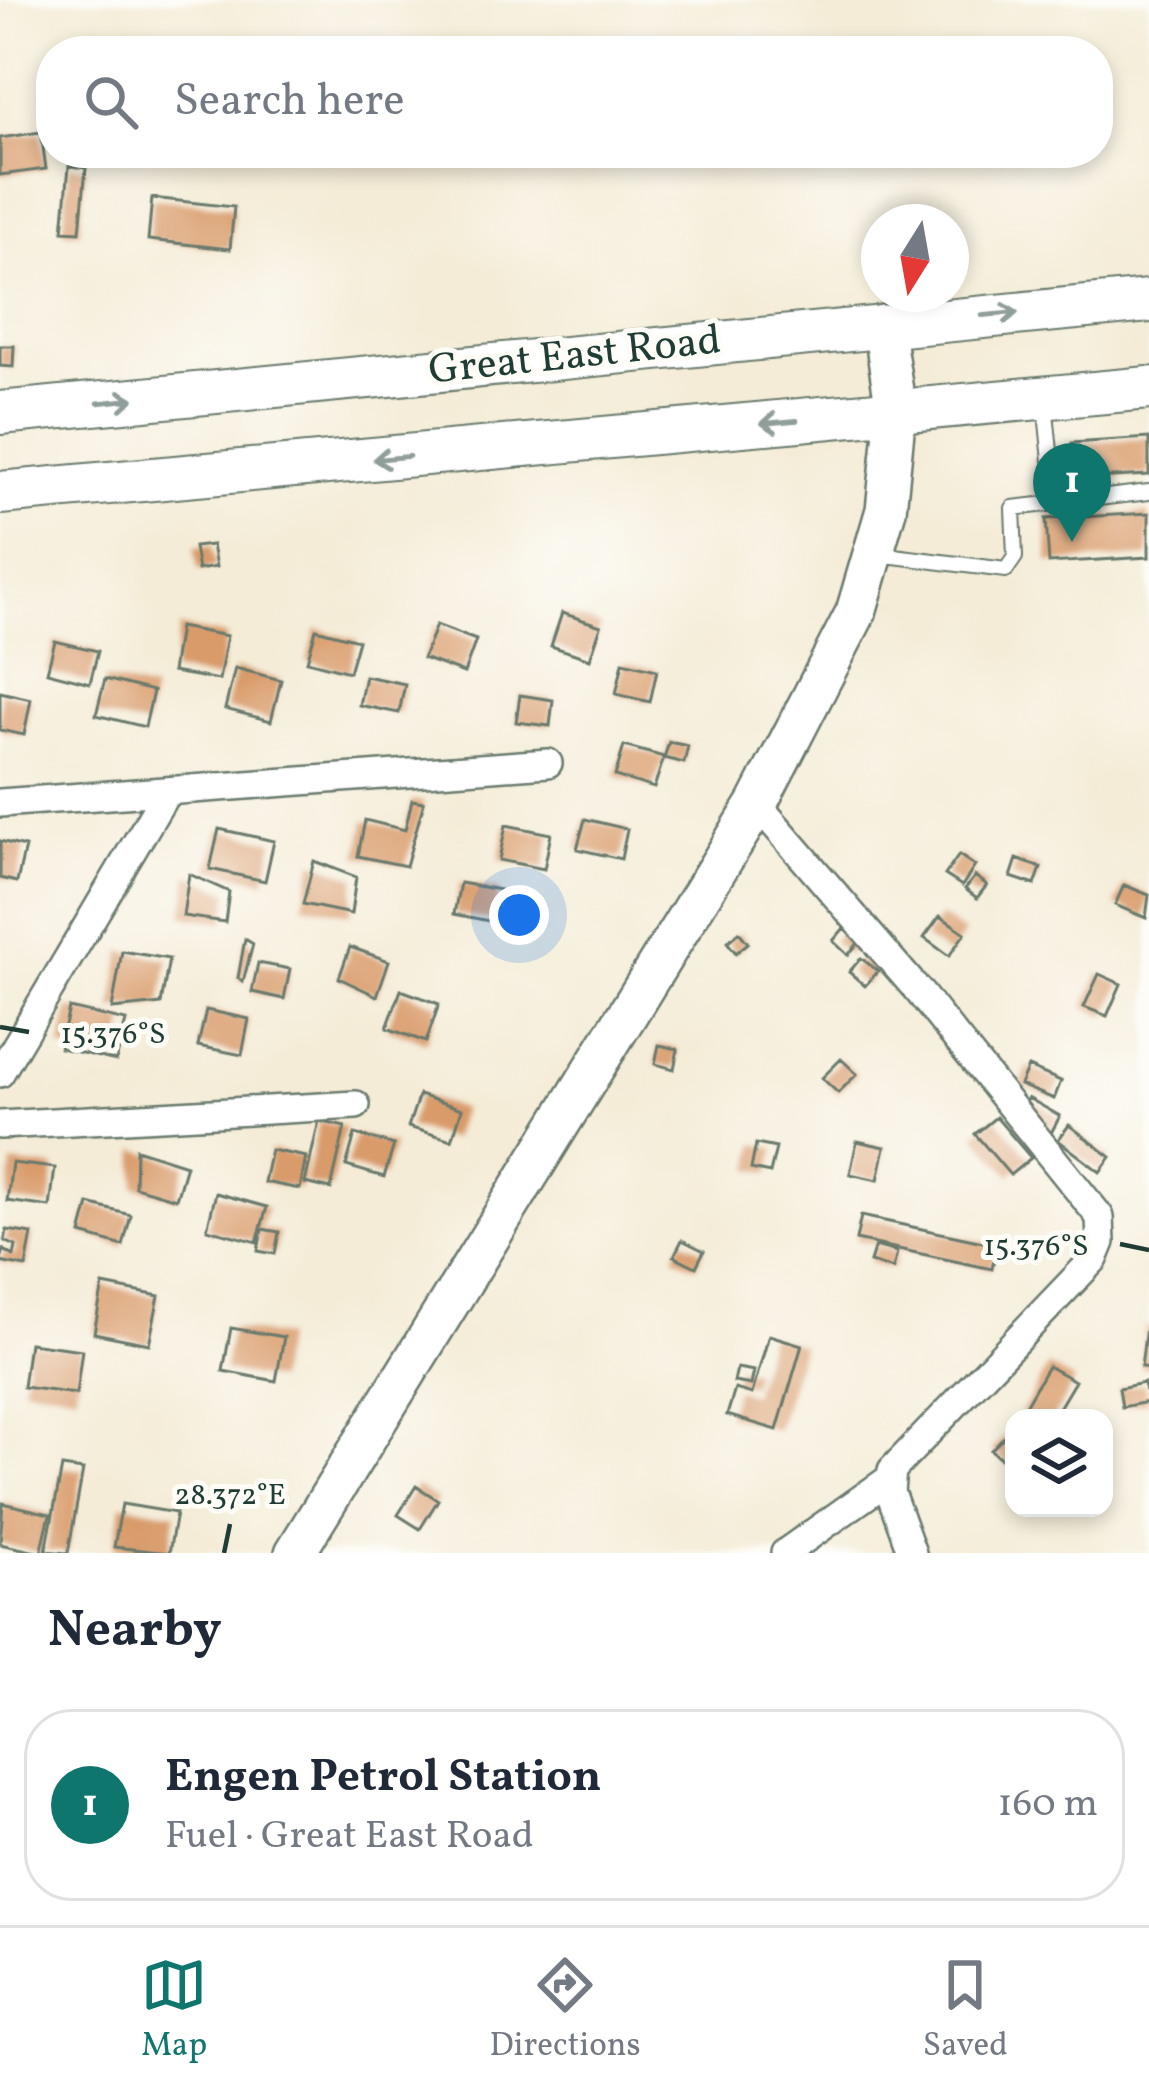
<!DOCTYPE html>
<html lang="en">
<head>
<meta charset="utf-8">
<style>
  :root { --surface:#fff; --page:#f6f6f7; --text:#1f2937; --muted:#747a83; --line:#e0e1e3; --accent:#0f766e }
  body { margin:0; font-family:Vollkorn,serif; background:var(--page); color:var(--text) }
  .controls { position:absolute; right:36px; bottom:36px; display:grid; overflow:hidden; border-radius:24px; box-shadow:0 6px 18px #0003 }
  .controls button { width:108px; height:108px; display:grid; place-items:center; padding:0; border:0; border-bottom:3px solid var(--line); background:var(--surface); color:var(--text); font:60px sans-serif }
  .compass { position:absolute; left:861px; top:204px; width:108px; height:108px; border-radius:50%; background:var(--surface); box-shadow:0 6px 18px #0003; rotate:191deg }
  .you { position:absolute; left:519px; top:915px; width:42px; height:42px; margin:-30px; border:9px solid #fff; border-radius:50%; background:#1a73e8; box-shadow:0 0 0 18px #1a73e833 }
  .badge { display:grid; place-items:center; width:78px; height:78px; border-radius:50%; background:var(--accent); color:#fff; font-size:39px; font-weight:700 }
  .pin { position:absolute; translate:-50% -99px; filter:drop-shadow(0 3px 6px #0008) }
  .pin::after { content:''; position:absolute; top:63px; width:42px; height:36px; background:inherit; clip-path:polygon(0 0,100% 0,50% 100%) }
  .list { margin:0; padding:0; list-style:none }
  h2 { display:flex; justify-content:space-between; align-items:center; height:156px; margin:0; padding:0 48px; font-size:51px }
  h2 small { font-size:39px; font-weight:400; color:var(--muted) }
  .list li { display:grid; grid-template-columns:78px 1fr auto; gap:36px; align-items:center; box-sizing:border-box; height:192px; margin:0 24px 24px; padding:0 24px; border:3px solid var(--line); border-radius:48px }
  .list b { display:block; font-size:45px; white-space:nowrap }
  .list p { margin:0; font-size:39px; white-space:nowrap; color:var(--muted) }
  .list em { font-size:39px; font-style:normal; color:var(--muted) }
  .icon { flex:none; width:66px; height:66px; fill:none; stroke:currentColor; stroke-width:2; stroke-linecap:round; stroke-linejoin:round }
  .map { position:relative; flex:none; width:1149px; height:1553px; overflow:hidden }
  .search { position:absolute; background:var(--surface); box-shadow:0 6px 18px #0003; left:36px; right:36px; top:36px; height:132px; display:flex; align-items:center; gap:30px; box-sizing:border-box; padding:0 42px; border-radius:48px; color:var(--muted); font-size:45px }
  .sheet { height:372px; background:var(--surface) }
  nav { display:flex; justify-content:space-around; align-items:center; box-sizing:border-box; height:168px; border-top:3px solid var(--line); background:var(--surface); font-size:33px; color:var(--muted) }
  nav a { display:grid; justify-items:center; gap:6px }
  nav .on { color:var(--accent) }
  .map>svg:first-child { display:block }
  .building { fill:#d99b6a }
  .lines { fill:none; stroke-linecap:round; stroke-linejoin:round }
  .lane-casing { stroke:#6a7a6d; stroke-width:18 }
  .street-casing { stroke:#6a7a6d; stroke-width:32 }
  .secondary-casing { stroke:#6a7a6d; stroke-width:44 }
  .primary-casing { stroke:#6a7a6d; stroke-width:46 }
  .lane { stroke:#fff; stroke-width:14 }
  .street { stroke:#fff; stroke-width:27 }
  .secondary { stroke:#fff; stroke-width:39 }
  .primary { stroke:#fff; stroke-width:42 }
  .oneway { stroke:#8f9e9a }
  .ticks { fill:none; stroke:#1f3d34; stroke-width:4.5 }
  .labels { text-anchor:middle; dominant-baseline:central; stroke-width:10; stroke-linejoin:round; paint-order:stroke }
  .street-label { font-size:42px; fill:#1f3d34; stroke:#fdfcf7 }
  .ticks-label { font-size:30px; text-anchor:middle; fill:#1f3d34; stroke:#fdfcf7; stroke-width:10; stroke-linejoin:round; paint-order:stroke }
</style>
</head>
<body>
<div class="map">
<svg width="1149" height="1553" viewBox="0 0 1149 1553">
  <rect width="100%" height="100%" fill="#fdfcf7"/>
  <filter id="ink" filterUnits="userSpaceOnUse"><feTurbulence type="fractalNoise" baseFrequency=".00833" numOctaves="2"/><feDisplacementMap in="SourceGraphic" scale="24" xChannelSelector="R" yChannelSelector="G"/><feConvolveMatrix kernelMatrix="1 2 1 2 8 2 1 2 1" color-interpolation-filters="sRGB"/></filter>
  <filter id="wash" filterUnits="userSpaceOnUse"><feTurbulence type="fractalNoise" baseFrequency=".004" numOctaves="4" result="noise"/><feDisplacementMap in="SourceGraphic" scale="48" xChannelSelector="R" yChannelSelector="G"/><feGaussianBlur stdDeviation="2.7" result="paint"/><feColorMatrix in="noise" values="0 0 0 0 0 0 0 0 0 0 0 0 0 0 0 0 0 1.4 0 .05"/><feComposite in="paint" operator="in"/></filter>
  <g filter="url(#wash)">
    <rect width="100%" height="100%" fill="#f4ecd7"/>
    <g id="blocks">
      <path class="building" d="M41 132 46 169 0 175V138Z
        M69 166 86 168 80 232 63 231Z
        M152 198 234 207 230 249 148 240Z
        M0 346H14L13 367 0 366Z
        M1149 438V475L1075 479 1072 443Z
        M1149 513V557L1049 563 1046 519Z
        M212 545 216 567 198 570 194 547Z
        M562 613 601 626 590 659 551 646Z
        M436 625 476 640 464 673 423 658Z
        M179 627 227 636 219 680 172 672Z
        M316 629 358 640 349 672 307 661Z
        M55 641 98 651 90 683 47 672Z
        M623 662 657 670 650 702 616 694Z
        M235 668 281 680 271 721 225 709Z
        M365 676 405 684 399 713 359 705Z
        M105 679 153 691 145 727 96 715Z
        M0 692 31 699 24 735 0 730Z
        M520 695 553 700 550 726 516 722Z
        M669 742 688 746 684 763 664 758Z
        M624 746 664 757 654 788 615 776Z
        M412 800 424 802 406 866 358 856 365 820 405 830Z
        M585 819 627 829 621 859 577 849Z
        M506 825 551 834 544 869 499 860Z
        M219 829 274 841 265 881 210 869Z
        M0 841 25 847 17 882 0 878Z
        M959 855 975 866 962 886 945 875Z
        M1017 859 1041 868 1035 885 1011 877Z
        M314 861 356 877 351 914 303 904Z
        M189 874 229 892 225 922 183 916Z
        M975 876 987 885 977 898 965 889Z
        M460 883 500 890 494 922 454 914Z
        M1124 885 1149 895 1146 918 1115 905Z
        M940 916 965 933 949 956 924 938Z
        M844 928 860 941 848 955 833 941Z
        M739 932 748 943 736 953 727 942Z
        M245 939 253 944 243 982 238 978Z
        M350 947 389 961 377 996 339 978Z
        M122 951 169 959 161 1004 112 1009Z
        M861 958 878 971 865 986 849 972Z
        M258 963 290 969 284 999 252 992Z
        M1099 974 1121 984 1107 1016 1084 1007Z
        M401 990 439 1004 426 1042 387 1028Z
        M69 1008 126 1021 116 1061 60 1048Z
        M206 1010 249 1019 242 1055 198 1046Z
        M659 1045 678 1049 674 1069 655 1064Z
        M841 1059 857 1074 838 1093 822 1078Z
        M1028 1067 1061 1081 1054 1099 1020 1085Z
        M419 1095 462 1109 452 1140 408 1127Z
        M1028 1098 1060 1116 1051 1133 1018 1116Z
        M996 1117 1031 1158 1010 1175 975 1134Z
        M319 1121 345 1127 331 1189 305 1183Z
        M1069 1125 1111 1157 1100 1172 1058 1140Z
        M355 1134 394 1145 384 1177 346 1166Z
        M857 1141 885 1147 878 1180 850 1174Z
        M756 1144 776 1148 770 1173 751 1169Z
        M136 1149 186 1165 176 1199 135 1187Z
        M271 1150 306 1157 300 1189 264 1182Z
        M12 1163 55 1168 50 1207 7 1201Z
        M216 1193 267 1207 257 1242 207 1229Z
        M89 1204 131 1215 123 1246 81 1234Z
        M861 1216 997 1245 992 1269 856 1240Z
        M262 1229 279 1232 275 1254 258 1251Z
        M7 1230 32 1234 26 1267 0 1262 4 1250 14 1256 16 1246 5 1241Z
        M682 1240 704 1251 696 1267 674 1256Z
        M875 1246 897 1252 893 1269 870 1262Z
        M103 1285 159 1296 149 1344 94 1333Z
        M1146 1327H1149V1368L1141 1367Z
        M231 1328 284 1337 276 1381 223 1371Z
        M769 1335 802 1345 777 1430 727 1415 735 1389 752 1394Z
        M29 1343 82 1350 76 1394 23 1387Z
        M1048 1366 1075 1381 1053 1418H1018Z
        M737 1368 754 1371 751 1385 734 1382Z
        M1144 1383 1148 1402 1122 1407 1119 1388Z
        M1014 1426V1470L991 1450Z
        M62 1467 83 1470 68 1553 46 1551Z
        M416 1486 438 1500 420 1529 398 1515Z
        M3 1503 50 1514 41 1553 0 1544Z
        M122 1504 176 1513 169 1553 114 1547Z"/>
    </g>
  </g>
  <g filter="url(#ink)">
    <use href="#blocks" fill-opacity="0" stroke="#6a7a6d" stroke-width="3"/>
    <g class="lines">
      <g class="lane-casing">
        <path id="lane" d="M1045 403 1055 499
          M878 554 1006 570 1015 557 1013 508 1149 492"/>
      </g>
      <g class="street-casing">
        <path id="street" d="M0 803 548 763
          M757 804 920 993 1100 1217 1101 1242 1094 1259 892 1470 890 1492 912 1553
          M0 1073 165 795
          M0 1125 356 1105
          M785 1553 888 1480"/>
      </g>
      <g class="secondary-casing">
        <path id="secondary" d="M295 1553 757 804 856 612 886 510 896 411 883 325"/>
      </g>
      <g class="primary-casing">
        <path id="primary" d="M0 413 1149 301
          M0 493 1149 388"/>
      </g>
      <use href="#lane" class="lane"/>
      <use href="#street" class="street"/>
      <use href="#secondary" class="secondary"/>
      <use href="#primary" class="primary"/>
    </g>
    <defs><path id="oneway-shaft" d="M-6 0H5M1.5-3L5.5 0L1.5 3" fill="none" stroke-width="1.6" stroke-linecap="round" stroke-linejoin="round" transform="scale(3)"/></defs>
    <g class="oneway">
      <use href="#oneway-shaft" transform="translate(1000 314) rotate(-5)"/>
      <use href="#oneway-shaft" transform="translate(116 401) rotate(-6)"/>
      <use href="#oneway-shaft" transform="translate(779 422) rotate(175)"/>
      <use href="#oneway-shaft" transform="translate(391 458) rotate(175)"/>
    </g>
  </g>
  <path class="ticks" d="M0 1027 29 1032M1120 1244 1149 1250M224 1553 230 1524"/>
  <g class="labels">
    <g class="street-label">
      <text transform="translate(575 357) rotate(-6)">Great East Road</text>
    </g>
  </g>
  <g class="ticks-label">
    <text x="113" y="1043">15.376°S</text>
    <text x="1036" y="1255">15.376°S</text>
    <text x="230" y="1504">28.372°E</text>
  </g>
</svg>
<div class="controls">
<button><svg class="icon" aria-label="layers" viewBox="0 0 24 24"><path d="M12 4l9 5-9 5-9-5zM3 14l9 5 9-5"/></svg></button>
</div>
<svg class="compass" viewBox="-18 -18 36 36"><path d="M0-13l5 13h-10z" fill="#e53935"/><path d="M0 13l5-13h-10z" fill="#747a83"/></svg>
<div class="you"></div>
<div class="pin badge" style="left:1072px;top:542px">1</div>
<div class="search"><svg class="icon" aria-label="search" viewBox="0 0 24 24"><circle cx="10" cy="10" r="6"/><path d="M15 15l6 6"/></svg>Search here</div>
</div>
<section class="sheet">
<h2>Nearby<small></small></h2>
<ul class="list">
<li><span class="badge">1</span><div><b>Engen Petrol Station</b><p>Fuel · Great East Road</p></div><em>160 m</em></li>
</ul>
</section>
<nav>
<a class="on"><svg class="icon" aria-label="map" viewBox="0 0 24 24"><path d="M3 6l6-2 6 2 6-2v14l-6 2-6-2-6 2zM9 4v14M15 6v14"/></svg>Map</a>
<a><svg class="icon" aria-label="directions" viewBox="0 0 24 24"><path d="M12 3l9 9-9 9-9-9zM9 14v-3h6M13 9l2 2-2 2"/></svg>Directions</a>
<a><svg class="icon" aria-label="saved" viewBox="0 0 24 24"><path d="M7 4h10v16l-5-4-5 4z"/></svg>Saved</a>
</nav>
</body>
</html>
